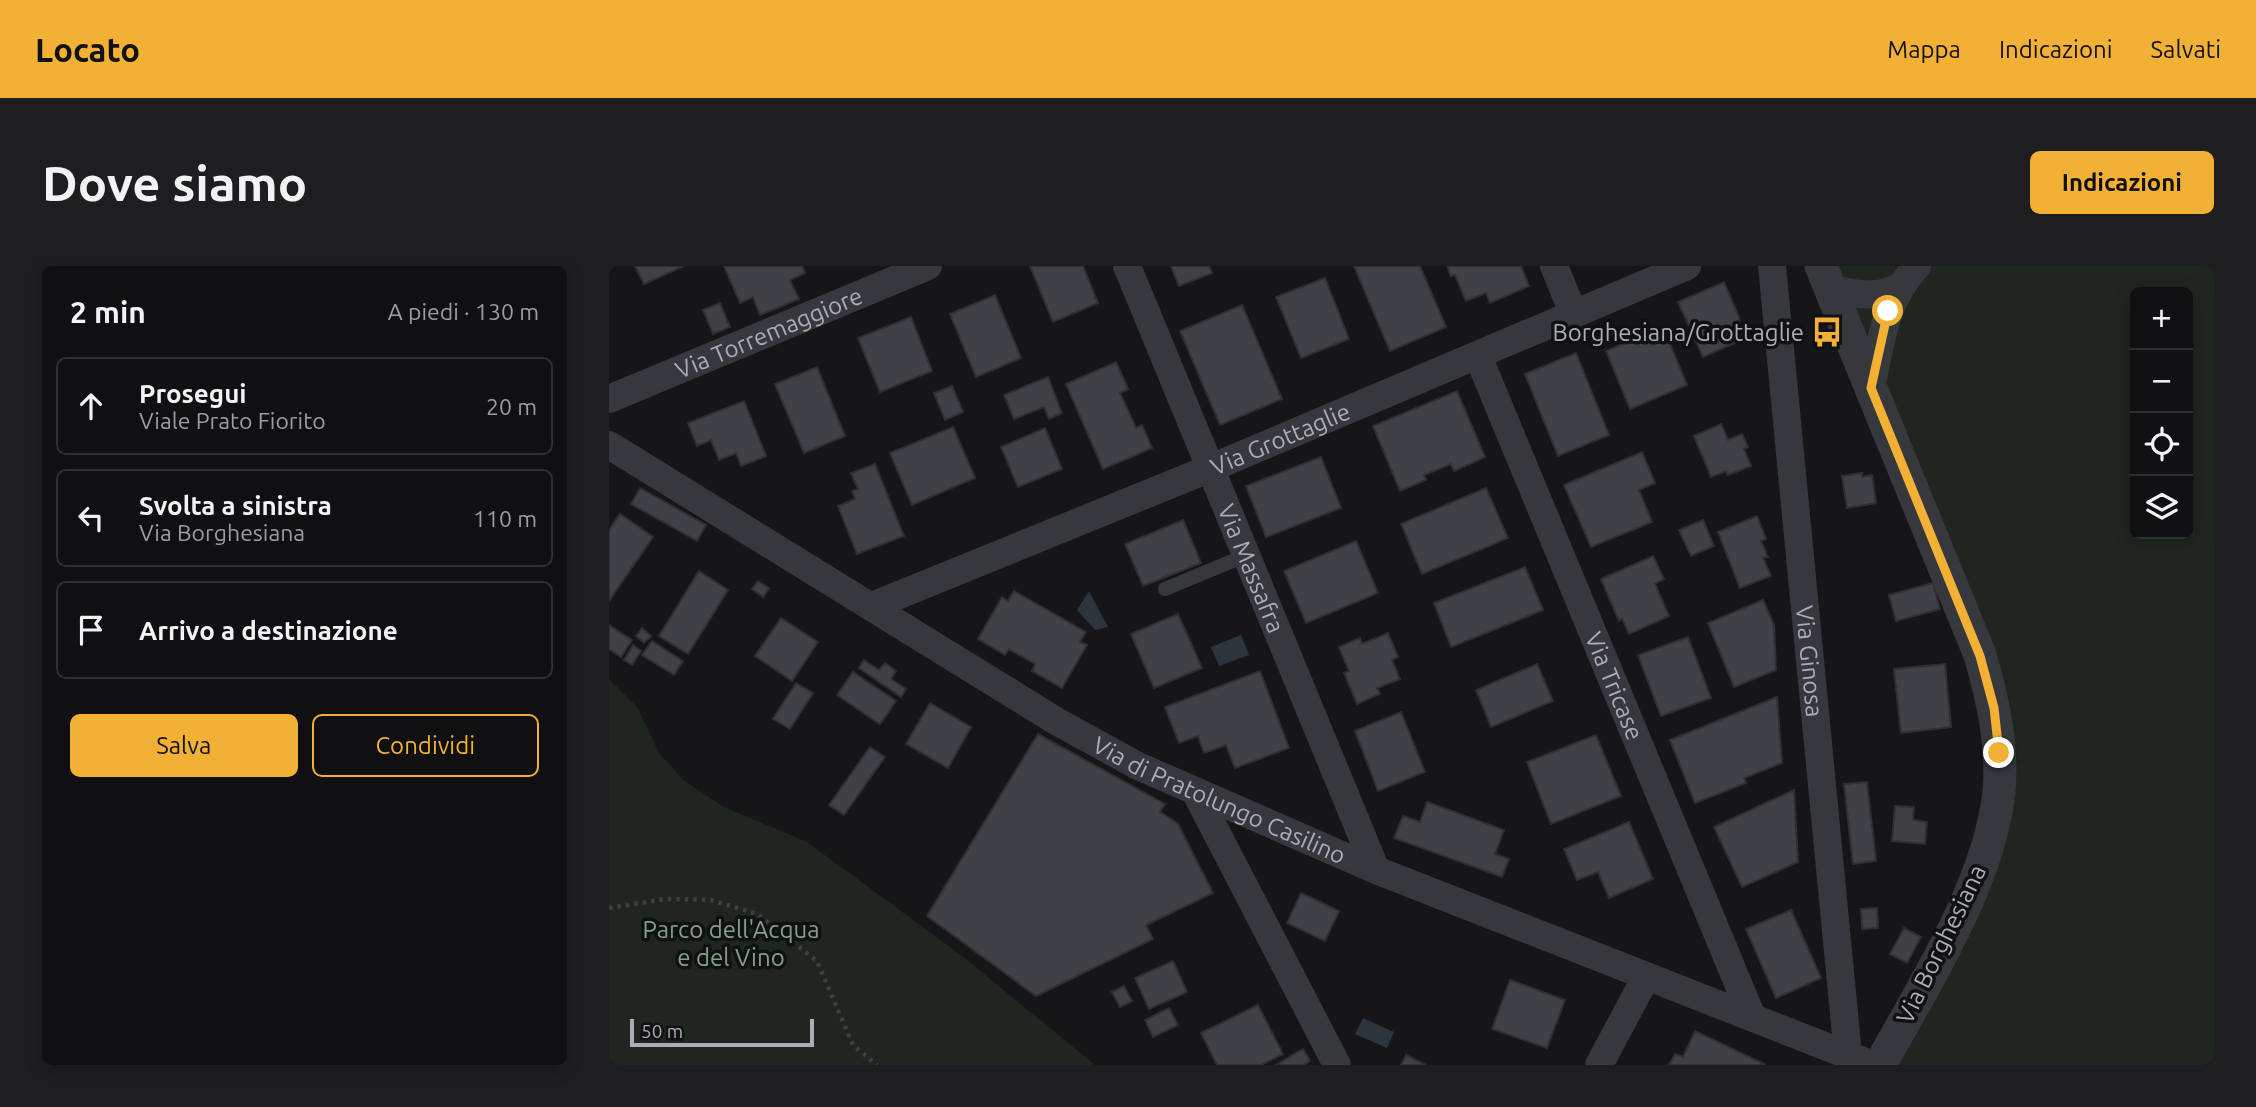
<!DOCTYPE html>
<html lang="it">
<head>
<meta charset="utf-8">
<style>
  :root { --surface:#101012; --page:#1e1e20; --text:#f1f3f6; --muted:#9c9d9f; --line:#303032; --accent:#f2b134 }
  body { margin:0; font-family:Ubuntu,sans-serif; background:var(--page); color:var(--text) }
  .controls { position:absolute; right:21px; top:21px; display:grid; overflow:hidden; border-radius:10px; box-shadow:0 4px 18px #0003 }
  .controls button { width:63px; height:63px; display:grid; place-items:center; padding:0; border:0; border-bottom:2px solid var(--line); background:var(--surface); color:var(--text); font:35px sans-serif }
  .scale { position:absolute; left:21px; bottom:18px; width:184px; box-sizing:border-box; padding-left:7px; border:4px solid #a8adb8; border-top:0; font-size:19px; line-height:24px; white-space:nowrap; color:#a8adb8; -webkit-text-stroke:5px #111113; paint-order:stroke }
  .stop { position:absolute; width:21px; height:21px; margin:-16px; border:5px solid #f2b134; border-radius:50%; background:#fff }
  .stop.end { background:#f2b134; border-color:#fff; box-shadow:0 2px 7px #0008 }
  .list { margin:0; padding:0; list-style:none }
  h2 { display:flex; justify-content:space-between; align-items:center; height:91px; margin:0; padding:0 28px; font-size:30px }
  h2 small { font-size:23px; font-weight:400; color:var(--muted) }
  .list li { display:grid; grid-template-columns:46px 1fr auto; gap:21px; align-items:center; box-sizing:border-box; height:98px; margin:0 14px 14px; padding:0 14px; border:2px solid var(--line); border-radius:10px }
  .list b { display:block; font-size:26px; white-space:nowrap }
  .list p { margin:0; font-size:23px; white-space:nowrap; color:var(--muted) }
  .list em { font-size:23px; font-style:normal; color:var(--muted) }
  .actions { display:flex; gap:14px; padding:21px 28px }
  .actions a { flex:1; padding:16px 0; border:2px solid var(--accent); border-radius:10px; text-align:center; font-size:24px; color:var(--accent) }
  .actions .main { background:var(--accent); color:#111 }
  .icon { flex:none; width:38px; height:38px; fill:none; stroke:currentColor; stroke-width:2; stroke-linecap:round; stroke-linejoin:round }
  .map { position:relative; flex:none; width:1605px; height:799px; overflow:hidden; border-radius:10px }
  header { display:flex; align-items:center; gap:42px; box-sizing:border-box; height:98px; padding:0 35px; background:var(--accent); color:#111 }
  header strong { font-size:33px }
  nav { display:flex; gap:38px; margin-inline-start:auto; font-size:24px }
  .intro { display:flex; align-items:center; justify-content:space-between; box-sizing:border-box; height:168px; padding:0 42px }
  h1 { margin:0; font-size:49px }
  .button { padding:18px 32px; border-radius:10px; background:var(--accent); color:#111; font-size:24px; font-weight:700 }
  main { display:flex; gap:42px; padding:0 42px }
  aside { flex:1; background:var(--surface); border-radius:10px; box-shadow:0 4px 18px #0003 }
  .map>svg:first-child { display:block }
  .green { fill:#1e261f; fill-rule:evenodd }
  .water { fill:#2c353c }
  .building { fill:#404145; stroke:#303034; stroke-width:2 }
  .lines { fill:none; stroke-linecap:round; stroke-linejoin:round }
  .path { stroke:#3d3f44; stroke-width:4.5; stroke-dasharray:3.5 5; stroke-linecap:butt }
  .service { stroke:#37383d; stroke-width:14 }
  .minor { stroke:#37383d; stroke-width:28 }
  .tertiary { stroke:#37383d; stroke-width:33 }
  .route { stroke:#f2b134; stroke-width:9 }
  .labels { text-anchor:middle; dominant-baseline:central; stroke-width:7; stroke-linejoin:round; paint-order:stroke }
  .street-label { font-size:24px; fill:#a8adb8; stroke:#111113 }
  .poi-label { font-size:24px; fill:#a8adb8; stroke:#111113; text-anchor:end }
  .park-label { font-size:24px; fill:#7fa381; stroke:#111113 }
</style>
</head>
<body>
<header>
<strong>Locato</strong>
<nav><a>Mappa</a><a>Indicazioni</a><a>Salvati</a></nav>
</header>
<div class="intro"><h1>Dove siamo</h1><a class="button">Indicazioni</a></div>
<main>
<aside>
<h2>2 min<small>A piedi · 130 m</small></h2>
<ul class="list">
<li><svg class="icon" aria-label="ahead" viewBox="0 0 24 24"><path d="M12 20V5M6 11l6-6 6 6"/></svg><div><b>Prosegui</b><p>Viale Prato Fiorito</p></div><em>20 m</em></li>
<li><svg class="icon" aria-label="left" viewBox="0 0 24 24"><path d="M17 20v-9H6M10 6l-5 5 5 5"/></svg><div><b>Svolta a sinistra</b><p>Via Borghesiana</p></div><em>110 m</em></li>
<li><svg class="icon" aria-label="arrive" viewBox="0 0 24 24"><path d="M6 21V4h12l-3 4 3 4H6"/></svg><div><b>Arrivo a destinazione</b></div></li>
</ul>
<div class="actions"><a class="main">Salva</a><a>Condividi</a></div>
</aside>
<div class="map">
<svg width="1605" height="799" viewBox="0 0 1605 799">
  <rect width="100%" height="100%" fill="#161618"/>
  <path class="green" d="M1212 0H1605V799H1271L1328 695 1390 487ZM1526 26H1579V268H1526Z
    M0 413 29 442 50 487 74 514 115 541 198 576 352 689 486 799H0Z"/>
  <path class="water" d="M480 325 499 361 486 364 468 344Z
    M632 369 640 389 610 400 602 381Z
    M754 752 785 766 778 782 746 768Z"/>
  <path class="building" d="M26 0H75L35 18Z
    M115 0H193L196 7 181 14 190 33 151 49 144 31 131 37Z
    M421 0H474L489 37 444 56Z
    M562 0H600L603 7 570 20Z
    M745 0H811L837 61 781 85Z
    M838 0H912L920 20 881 37 877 27 857 35 846 9 842 10Z
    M716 12 740 73 692 92 667 31Z
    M1115 16 1130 51 1133 74 1094 91 1069 36Z
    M386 29 412 92 367 111 341 48Z
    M111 37 121 61 104 68 94 44Z
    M633 39 673 133 611 159 571 65Z
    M302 51 323 105 271 126 249 72Z
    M1054 61 1078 119 1021 143 997 85Z
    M967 87 1000 169 949 190 916 108Z
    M507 96 519 123 511 127 527 162 533 159 543 182 494 203 457 118Z
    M208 101 236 170 195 187 166 118Z
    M439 111 453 147 440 153 435 141 405 153 395 129Z
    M343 120 354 146 336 154 325 127Z
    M848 125 876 191 845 205 842 198 815 209 817 214 791 225 764 160Z
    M135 135 157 190 132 200 127 187 110 194 102 174 88 180 79 157Z
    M1112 158 1119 174 1133 168 1139 181 1135 183 1142 200 1119 209 1117 205 1102 211 1085 170Z
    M344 161 366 212 303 239 281 187Z
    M436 162 453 203 409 221 392 181Z
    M1033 186 1046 217 1030 224 1043 256 982 281 955 219Z
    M712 191 732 242 657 271 637 220Z
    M266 198 295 270 248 288 229 240 246 233 243 225 249 223 242 207Z
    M1253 207V211L1263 209 1267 237 1238 242 1233 210Z
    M31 222 97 259 88 275 22 238Z
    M877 222 899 272 813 308 792 258Z
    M11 248 44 271 0 335V264Z
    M1148 250 1157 273 1152 275 1159 291 1154 292 1162 310 1131 322 1109 266Z
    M574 254 592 297 534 320 516 278Z
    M1094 254 1105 280 1082 290 1070 264Z
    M747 275 769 327 697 357 675 305Z
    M1044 290 1055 313 1046 318 1060 350 1020 368 1013 353 1010 355 992 313Z
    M916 301 934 344 842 381 825 337Z
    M90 305 119 324 79 388 50 370Z
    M149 315 160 322 154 331 143 323Z
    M1324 317 1331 343 1287 355 1280 329Z
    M405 325 477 366 471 376 478 379 453 422 423 405 426 398 400 383 396 389 369 373 393 331 399 335Z
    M1154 334 1165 359 1167 404 1125 421 1099 357Z
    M569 348 593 402 545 422 522 368Z
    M172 352 209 376 183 415 146 390Z
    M0 359 23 374 12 391 0 383Z
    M33 362 42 370 35 377 27 370Z
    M779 367 789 391 783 394 791 413 768 422 771 428 748 438 735 407 740 405 730 381 751 372 753 378Z
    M1079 371 1102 432 1052 450 1029 389Z
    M43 375 74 395 65 409 33 389Z
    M24 379 32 385 23 399 15 394Z
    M255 394 270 404 276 397 287 405 282 413 297 423 292 431 250 402Z
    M928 398 944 435 882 461 867 424Z
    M1336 398 1342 461 1292 467 1285 403Z
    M651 405 680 482 626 502 617 479 595 487 589 470 570 477 556 441Z
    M244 406 287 435 271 458 228 429Z
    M187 417 204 427 181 463 164 453Z
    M1168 431 1173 497 1135 512 1137 517 1086 537 1061 474Z
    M321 437 362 461 339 502 297 478Z
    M792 446 816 506 769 525 746 465Z
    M429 468 556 538 551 546 569 558 604 627 537 659 544 673 427 730 318 650Z
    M987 469 1012 530 942 558 918 496Z
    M261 481 276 491 235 549 220 539Z
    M1258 516 1267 595 1244 598 1235 518Z
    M1185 524 1189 596 1133 621 1105 561Z
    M818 536 895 564 886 588 900 593 893 611 785 572 794 550 811 556Z
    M1286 540 1305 541 1304 554 1318 556 1316 578 1283 575Z
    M1020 556 1044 613 1000 632 989 606 968 614 955 583Z
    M692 627 730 645 716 675 678 657Z
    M1268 642 1269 662 1253 663 1252 643Z
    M1182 644 1212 712 1167 732 1137 663Z
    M1295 662 1312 671 1298 697 1281 688Z
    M564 695 578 726 540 743 526 712Z
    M901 714 956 734 938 782 883 763Z
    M515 720 523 735 511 741 503 726Z
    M649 739 674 788 652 799H608L592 767Z
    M560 742 569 759 544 771 536 754Z
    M1086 765 1157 799H1060L1066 788 1074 791Z
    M694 783 701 795 695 799H667Z
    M797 789 817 799H792Z"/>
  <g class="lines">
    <path class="path" d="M0 642 57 633 102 634 148 648 208 695 244 779 268 799"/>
    <path class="service" d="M556 323 638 289"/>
    <g class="minor">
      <path id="s1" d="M518 0 767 604"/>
      <path d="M945 0 965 49"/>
      <path id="s2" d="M1163 0 1239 789"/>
      <path d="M1221 22C1242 28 1271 34 1291 20"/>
      <path id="s3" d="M869 90 1143 751"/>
      <path d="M1262 122C1272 76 1275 36 1308 0"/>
      <path id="s4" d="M0 133 319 0"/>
      <path id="s5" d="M0 179 447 455 529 500 767 604 1264 799"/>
      <path id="s6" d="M263 340 602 202 1078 0"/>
      <path d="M587 527 728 799"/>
      <path d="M990 799 1037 711"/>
    </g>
    <path class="tertiary" d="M1212 0 1371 389C1384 434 1394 480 1390 526 1380 618 1315 719 1271 799"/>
  </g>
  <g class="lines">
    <path class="route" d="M1279 45 1262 122 1371 390 1385 442 1390 487"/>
  </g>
  <defs>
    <g id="bus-bare" transform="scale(2.415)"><path d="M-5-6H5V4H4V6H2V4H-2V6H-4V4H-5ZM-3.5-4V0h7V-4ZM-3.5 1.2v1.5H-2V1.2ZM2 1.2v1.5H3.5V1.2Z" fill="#f2b134" stroke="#111113" stroke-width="2.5" paint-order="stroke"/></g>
  </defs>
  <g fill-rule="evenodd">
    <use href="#bus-bare" x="1218" y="66"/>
  </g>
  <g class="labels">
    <g class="street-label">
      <text stroke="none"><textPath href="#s4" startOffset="173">Via Torremaggiore</textPath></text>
      <text stroke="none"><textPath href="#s6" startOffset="441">Via Grottaglie</textPath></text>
      <text stroke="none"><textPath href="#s1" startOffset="327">Via Massafra</textPath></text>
      <text stroke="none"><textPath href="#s2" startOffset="397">Via Ginosa</textPath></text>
      <text stroke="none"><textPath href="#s3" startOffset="357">Via Tricase</textPath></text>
      <text stroke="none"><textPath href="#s5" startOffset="707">Via di Pratolungo Casilino</textPath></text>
      <text transform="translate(1332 678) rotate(-64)">Via Borghesiana</text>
    </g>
    <g class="poi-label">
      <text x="1195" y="66">Borghesiana/Grottaglie</text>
    </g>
    <g class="park-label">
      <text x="122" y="663">Parco dell'Acqua<tspan x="122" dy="28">e del Vino</tspan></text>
    </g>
  </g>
</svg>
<div class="controls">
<button>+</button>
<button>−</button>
<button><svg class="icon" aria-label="locate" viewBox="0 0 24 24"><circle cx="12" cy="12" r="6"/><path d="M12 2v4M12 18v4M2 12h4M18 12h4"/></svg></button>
<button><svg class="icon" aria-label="layers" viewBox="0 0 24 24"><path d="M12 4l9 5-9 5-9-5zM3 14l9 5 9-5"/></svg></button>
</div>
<div class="scale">50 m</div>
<div class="stop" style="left:1279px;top:45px"></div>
<div class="stop end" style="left:1390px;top:487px"></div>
</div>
</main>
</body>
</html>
